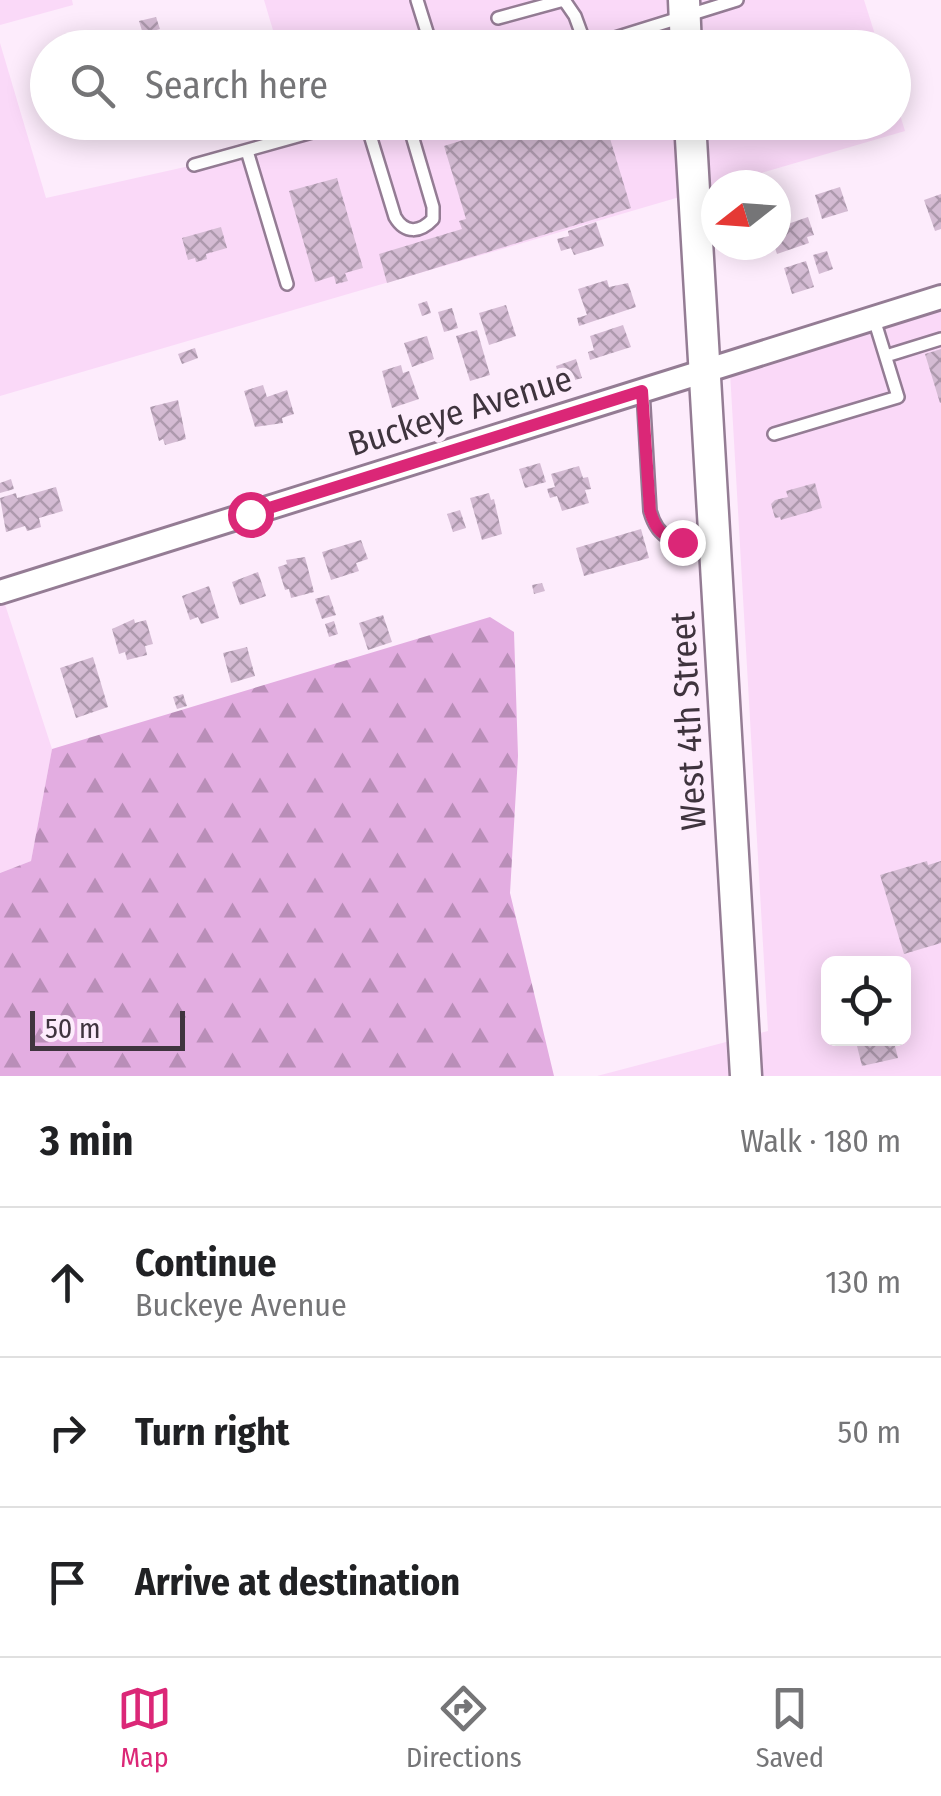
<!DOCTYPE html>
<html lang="en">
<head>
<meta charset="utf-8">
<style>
  :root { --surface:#fff; --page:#f6f6f6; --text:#202124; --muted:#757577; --line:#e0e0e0; --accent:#db2777 }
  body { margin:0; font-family:"Fira Sans Condensed",sans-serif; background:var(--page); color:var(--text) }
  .controls { position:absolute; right:30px; bottom:30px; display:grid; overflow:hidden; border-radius:15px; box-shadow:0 5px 25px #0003 }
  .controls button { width:90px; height:90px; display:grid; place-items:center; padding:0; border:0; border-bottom:2px solid var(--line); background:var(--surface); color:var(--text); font:50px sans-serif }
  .compass { position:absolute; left:701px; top:170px; width:90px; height:90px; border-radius:50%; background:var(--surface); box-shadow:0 5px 25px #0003; rotate:253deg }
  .scale { position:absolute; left:30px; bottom:25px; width:155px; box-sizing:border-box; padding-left:10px; border:5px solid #3f343e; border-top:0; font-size:28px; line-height:35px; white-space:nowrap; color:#3f343e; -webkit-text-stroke:8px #fdecfc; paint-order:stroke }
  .stop { position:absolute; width:30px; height:30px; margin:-22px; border:8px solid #db2777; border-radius:50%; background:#fff }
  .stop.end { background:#db2777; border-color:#fff; box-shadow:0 2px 10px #0008 }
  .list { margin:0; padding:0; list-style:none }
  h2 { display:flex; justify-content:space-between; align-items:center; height:130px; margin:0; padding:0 40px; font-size:42px }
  h2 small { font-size:32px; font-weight:400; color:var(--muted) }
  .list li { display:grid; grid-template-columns:65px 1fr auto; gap:30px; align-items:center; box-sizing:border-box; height:150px; padding:0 40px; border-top:2px solid var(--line) }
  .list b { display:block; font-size:38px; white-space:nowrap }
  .list p { margin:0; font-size:32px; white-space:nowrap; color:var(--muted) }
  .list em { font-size:32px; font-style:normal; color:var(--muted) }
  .icon { flex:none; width:55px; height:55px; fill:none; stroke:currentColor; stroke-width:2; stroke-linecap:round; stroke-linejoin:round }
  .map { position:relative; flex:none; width:941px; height:1076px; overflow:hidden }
  .search { position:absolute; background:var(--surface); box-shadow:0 5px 25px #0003; left:30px; right:30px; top:30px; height:110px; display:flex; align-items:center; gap:25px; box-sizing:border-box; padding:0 35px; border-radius:55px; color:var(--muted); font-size:38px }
  .sheet { height:580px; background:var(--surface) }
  nav { display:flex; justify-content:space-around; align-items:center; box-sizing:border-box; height:140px; border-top:2px solid var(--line); background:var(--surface); font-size:28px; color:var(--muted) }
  nav a { display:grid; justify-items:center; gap:5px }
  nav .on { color:var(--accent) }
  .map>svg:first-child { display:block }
  .built { fill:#fad9f8; fill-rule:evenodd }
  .forest { fill:url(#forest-firs) }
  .building { fill:url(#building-cross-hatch) }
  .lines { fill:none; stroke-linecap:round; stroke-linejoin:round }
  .lane-casing { stroke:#947c94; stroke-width:16 }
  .street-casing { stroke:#947c94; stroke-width:28 }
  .secondary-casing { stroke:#947c94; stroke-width:35 }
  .lane { stroke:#fff; stroke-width:11 }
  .street { stroke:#fff; stroke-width:22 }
  .secondary { stroke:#fff; stroke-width:30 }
  .route { stroke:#db2777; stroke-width:12 }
  .labels { text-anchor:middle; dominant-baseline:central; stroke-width:10; stroke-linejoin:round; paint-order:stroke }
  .street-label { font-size:35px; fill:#3f343e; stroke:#fdecfc }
</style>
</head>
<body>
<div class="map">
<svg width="941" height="1076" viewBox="0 0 941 1076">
  <defs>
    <pattern id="forest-firs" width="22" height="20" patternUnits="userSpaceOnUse" patternTransform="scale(2.5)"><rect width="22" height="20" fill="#e3ade1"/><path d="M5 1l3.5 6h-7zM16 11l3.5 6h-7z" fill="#b98eb8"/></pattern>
    <pattern id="building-cross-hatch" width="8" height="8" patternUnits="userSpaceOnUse" patternTransform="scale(2.5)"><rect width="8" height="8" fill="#d4bbd3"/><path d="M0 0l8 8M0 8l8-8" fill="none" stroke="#ad99ad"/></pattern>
  </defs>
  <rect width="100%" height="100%" fill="#fdecfc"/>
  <path class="built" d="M0 0H72L73 5 0 25Z
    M264 0H864L879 47H278Z
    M0 43 46 198 194 165 305 135 302 123 894 122V95L905 131 0 396Z
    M941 308V1076H597L768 1031 730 372ZM828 964H904V1038H828Z
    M0 589 52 749 31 861 0 873Z"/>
  <path class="forest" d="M490 617 514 632 518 756 510 893 554 1076H0V873L31 861 52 749Z"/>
  <path class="building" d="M156 17 160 29 143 34 139 21Z
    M196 32 200 48H173L171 38Z
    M841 41V48H790V45Z
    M521 122H605L631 208 387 283 379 254 462 229 459 221 466 219 444 146Z
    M337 178 363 268 345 273 348 281 336 284 334 276 315 282 289 191Z
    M840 187 848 211 822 219 815 195Z
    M941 194V229L935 231 924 200Z
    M808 217 814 235 807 237 809 243 777 254 774 245 776 228Z
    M596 222 604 246 574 255 571 248 561 251 557 239 569 236 568 231Z
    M221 227 227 248 206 254 207 259 196 262 195 258 188 260 182 238Z
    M827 251 833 269 819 274 813 255Z
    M806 261 814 287 792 294 784 268Z
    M607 280 609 287 628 283 636 307 579 326 577 318 587 315 578 289Z
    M427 301 431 313 422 316 418 304Z
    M506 305 516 336 489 345 479 313Z
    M452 308 458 328 444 332 438 312Z
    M623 325 631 347 590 360 588 352 594 350 590 336Z
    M477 330 490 375 470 381 456 336Z
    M427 336 434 359 412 367 404 343Z
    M195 348 198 358 182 364 178 354Z
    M941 349V403H940L925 354Z
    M576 359 582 378 561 384 556 366Z
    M401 365 403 373 409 371 419 399 392 408 382 371Z
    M263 385 267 397 287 390 294 414 282 418 283 423 255 427 244 391Z
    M178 400 186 439 165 445 163 439 159 441 150 407Z
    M540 463 546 482 525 488 519 469Z
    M579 466 583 478 588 477 591 489 585 490 589 503 562 511 557 496 550 498 547 489 555 487 551 474Z
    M11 479 14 489 0 493V483Z
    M815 483 822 508 781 520 780 517 775 518 771 504 775 500 788 497 786 491Z
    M56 487 63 511 39 518 41 527 27 531 25 526 6 532 0 498 16 493 17 498Z
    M489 493 491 500 494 499 502 534 482 540 470 498Z
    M460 510 466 528 453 532 447 514Z
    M641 529 649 558 584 576 576 548Z
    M361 540 368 559 356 563 359 571 331 580 322 552Z
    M305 557 314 592 291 598 289 589 285 590 278 567 287 564 286 560Z
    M258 572 266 596 240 605 232 582Z
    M542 583 545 591 534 594 532 585Z
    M209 586 219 618 201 624 198 617 190 620 182 596Z
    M329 595 336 615 322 619 315 599Z
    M383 615 392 642 368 650 359 623Z
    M134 619 135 623 146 620 153 644 145 646 147 655 127 660 125 652 119 654 112 629Z
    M334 621 338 634 329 637 325 624Z
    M247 647 255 676 231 683 223 653Z
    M93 657 108 707 76 718 60 668Z
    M183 694 187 706 177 709 173 697Z
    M927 861 928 865 941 861V943L904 954 880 875Z
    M872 1038H893L898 1058 862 1066 856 1042Z"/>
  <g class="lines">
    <g class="lane-casing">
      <path id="lane" d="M417 0 432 48
        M498 18 564 0 575 16 586 46
        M583 48 737 0
        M366 122 395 217C405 234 420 233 433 219V207L408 122
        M247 151 287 284
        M194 165 348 122
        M886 356 941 339
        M643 391 650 511C660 547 682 541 715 542
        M774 434 898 397 874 319"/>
    </g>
    <g class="street-casing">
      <path id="street" d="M0 592 941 297"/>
    </g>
    <g class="secondary-casing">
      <path id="secondary" d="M684 0 686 48
        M690 122 746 1076"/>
    </g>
    <use href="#lane" class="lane"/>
    <use href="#street" class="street"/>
    <use href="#secondary" class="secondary"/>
  </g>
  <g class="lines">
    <path class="route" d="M250 514 642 391 650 511C656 531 662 536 682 542"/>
  </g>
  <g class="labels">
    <g class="street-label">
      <text transform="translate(460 411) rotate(-17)">Buckeye Avenue</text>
      <text transform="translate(688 721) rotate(-93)">West 4th Street</text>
    </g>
  </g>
</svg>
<div class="controls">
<button><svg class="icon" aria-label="locate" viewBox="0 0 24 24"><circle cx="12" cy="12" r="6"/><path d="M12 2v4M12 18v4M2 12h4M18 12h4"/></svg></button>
</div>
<svg class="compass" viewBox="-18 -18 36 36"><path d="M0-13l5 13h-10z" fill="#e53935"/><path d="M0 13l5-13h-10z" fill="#757577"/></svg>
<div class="scale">50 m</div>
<div class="stop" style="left:250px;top:514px"></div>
<div class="stop end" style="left:682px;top:542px"></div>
<div class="search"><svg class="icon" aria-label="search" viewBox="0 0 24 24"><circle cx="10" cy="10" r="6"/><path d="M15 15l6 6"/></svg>Search here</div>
</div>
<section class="sheet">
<h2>3 min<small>Walk · 180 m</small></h2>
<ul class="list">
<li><svg class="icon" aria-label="ahead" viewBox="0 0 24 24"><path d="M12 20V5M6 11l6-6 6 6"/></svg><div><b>Continue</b><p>Buckeye Avenue</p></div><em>130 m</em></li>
<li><svg class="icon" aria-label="right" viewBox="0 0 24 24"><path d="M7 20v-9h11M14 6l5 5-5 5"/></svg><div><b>Turn right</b></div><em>50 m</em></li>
<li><svg class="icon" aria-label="arrive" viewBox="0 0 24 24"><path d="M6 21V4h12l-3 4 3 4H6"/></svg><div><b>Arrive at destination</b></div></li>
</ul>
</section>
<nav>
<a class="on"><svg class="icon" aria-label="map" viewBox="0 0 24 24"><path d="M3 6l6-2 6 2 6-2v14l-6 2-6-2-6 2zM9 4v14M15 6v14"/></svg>Map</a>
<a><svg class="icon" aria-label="directions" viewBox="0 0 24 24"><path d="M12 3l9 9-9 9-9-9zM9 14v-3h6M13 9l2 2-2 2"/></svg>Directions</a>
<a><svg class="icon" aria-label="saved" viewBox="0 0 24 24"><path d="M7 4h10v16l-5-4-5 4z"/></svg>Saved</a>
</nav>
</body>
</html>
